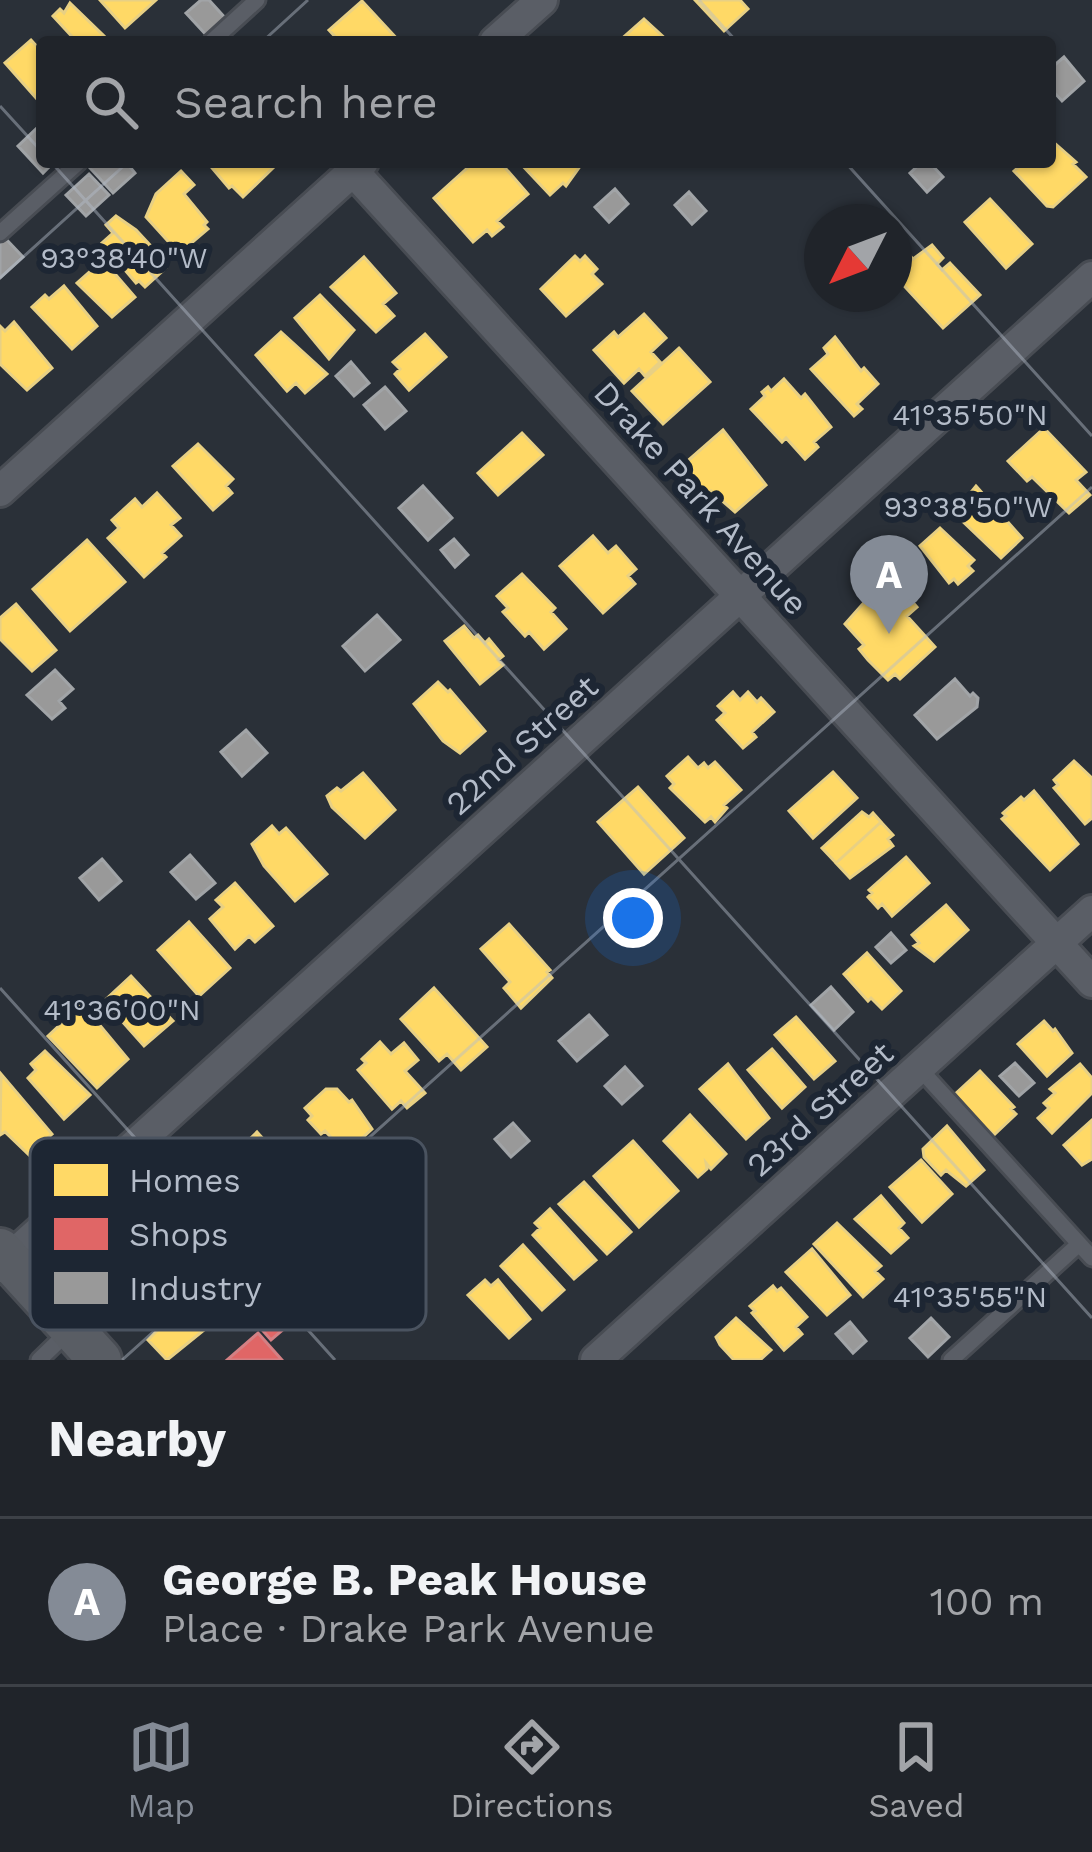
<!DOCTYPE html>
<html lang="en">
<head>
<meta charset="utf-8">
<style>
  :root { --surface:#20242a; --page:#282c32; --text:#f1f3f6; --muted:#a2a4a8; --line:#3d4147; --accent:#848b96 }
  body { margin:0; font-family:"Work Sans",sans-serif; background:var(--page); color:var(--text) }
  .compass { position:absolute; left:804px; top:204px; width:108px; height:108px; border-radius:50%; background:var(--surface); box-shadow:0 3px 9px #0004; rotate:228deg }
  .you { position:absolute; left:633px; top:918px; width:42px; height:42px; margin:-30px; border:9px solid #fff; border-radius:50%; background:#1a73e8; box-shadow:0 0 0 18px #1a73e833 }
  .badge { display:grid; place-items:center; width:78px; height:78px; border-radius:50%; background:var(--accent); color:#fff; font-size:39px; font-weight:700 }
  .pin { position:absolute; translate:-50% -99px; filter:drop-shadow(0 3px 6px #0008) }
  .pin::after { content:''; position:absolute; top:63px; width:42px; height:36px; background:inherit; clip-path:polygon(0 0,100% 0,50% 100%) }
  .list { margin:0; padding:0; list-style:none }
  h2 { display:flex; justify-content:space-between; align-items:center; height:156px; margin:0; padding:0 48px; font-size:51px }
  h2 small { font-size:39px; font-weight:400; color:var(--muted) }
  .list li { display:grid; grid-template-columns:78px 1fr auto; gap:36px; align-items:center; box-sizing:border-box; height:168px; padding:0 48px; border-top:3px solid var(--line) }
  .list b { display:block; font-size:45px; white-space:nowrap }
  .list p { margin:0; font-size:39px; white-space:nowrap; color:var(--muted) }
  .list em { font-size:39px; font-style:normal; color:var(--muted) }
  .icon { flex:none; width:66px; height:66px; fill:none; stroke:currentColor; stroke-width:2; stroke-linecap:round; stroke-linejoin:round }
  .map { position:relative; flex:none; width:1092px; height:1360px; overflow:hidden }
  .search { position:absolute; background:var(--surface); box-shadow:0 3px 9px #0004; left:36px; right:36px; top:36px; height:132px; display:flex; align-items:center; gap:30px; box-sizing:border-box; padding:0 42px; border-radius:12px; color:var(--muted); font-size:45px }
  .sheet { height:324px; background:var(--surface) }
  nav { display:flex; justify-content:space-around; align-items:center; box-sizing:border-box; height:168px; border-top:3px solid var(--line); background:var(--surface); font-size:33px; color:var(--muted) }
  nav a { display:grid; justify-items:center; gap:6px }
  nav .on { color:var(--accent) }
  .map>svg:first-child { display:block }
  .homes { fill:#ffd966; stroke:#e8d084; stroke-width:3 }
  .shops { fill:#e06666; stroke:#d38084; stroke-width:3 }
  .industry { fill:#999; stroke:#a1a4a7; stroke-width:3 }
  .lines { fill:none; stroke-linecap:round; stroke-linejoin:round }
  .service-casing { stroke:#484c53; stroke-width:21 }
  .minor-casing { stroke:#484c53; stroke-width:36 }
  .secondary-casing { stroke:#484c53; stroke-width:48 }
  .service { stroke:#5a5e66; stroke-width:15 }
  .minor { stroke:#5a5e66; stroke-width:30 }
  .secondary { stroke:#595d64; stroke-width:42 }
  .ticks { fill:none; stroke:#b4bcc9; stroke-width:3; stroke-opacity:0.45 }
  .labels { text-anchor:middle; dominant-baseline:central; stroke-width:12; stroke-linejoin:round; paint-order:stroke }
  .street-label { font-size:33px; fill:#b4bcc9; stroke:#1d2633 }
  .key { fill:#1d2633; stroke:#4a5360; stroke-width:3 }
  .key-label { font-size:33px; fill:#b4bcc9 }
  .ticks-label { font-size:30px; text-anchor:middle; fill:#b4bcc9; stroke:#1d2633; stroke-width:12; stroke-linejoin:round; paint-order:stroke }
</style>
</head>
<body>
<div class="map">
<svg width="1092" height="1360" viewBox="0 0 1092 1360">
  <rect width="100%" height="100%" fill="#2a3038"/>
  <path class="homes" d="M100 0H156L125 28Z
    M695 0H740L748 9 724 31Z
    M362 1 400 42H340L329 30Z
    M70 3 105 37 99 42H77L53 16 60 9 64 13Z
    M644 19 669 42H618Z
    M31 40 42 52V94L37 99 5 63Z
    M1050 139 1076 162 1073 164 1086 177 1053 207 1047 206 1014 171 1024 162H1050Z
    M207 162H271L275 166 243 197 232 186 229 188Z
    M474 162H500L528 194 497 221 503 227 492 236 487 230 473 242 434 198Z
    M519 162H579L581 165 566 186 563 183 550 195Z
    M181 171 194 185 184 194 207 222 204 225 208 229 182 251 179 248 176 250 146 217 156 194Z
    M990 199 1032 244 1006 268 965 222Z
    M116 216 136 230 163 259 160 262 166 268 145 287 139 281 136 283 102 243 113 233 106 225Z
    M932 245 943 258 937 264 942 270 950 263 980 295 943 328 894 275V254L902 247 913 259Z
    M575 256 580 261 585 256 597 269 592 274 602 284 566 316 541 289Z
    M364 257 396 293 383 304 394 316 376 332 331 287Z
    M103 260 135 297 112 317 77 283Z
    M64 286 97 326 72 349 32 307 45 295 49 299Z
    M320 295 354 330 329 359 295 318Z
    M644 314 666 338 651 352 660 362 645 376 639 369 624 383 594 350 614 332 618 337Z
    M14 322 52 368 27 390 0 364V326L5 331Z
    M281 332 327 374 305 393 296 383 287 391 256 355Z
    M425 334 446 357 409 390 395 374 400 369 393 362Z
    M835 337 861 371 864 368 878 384 857 404 862 409 854 416 811 369 828 354 824 348Z
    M679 348 710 382 663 424 632 391Z
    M784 379 801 398 805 394 831 427 814 442 818 447 805 459 786 438 782 442 751 409 765 396 762 392 768 387 771 391Z
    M1044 428 1086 472 1076 480 1090 495 1069 513 1032 477 1027 481 1008 461Z
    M723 430 766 485 735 512 711 491 700 500 675 472Z
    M522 433 543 455 498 495 478 473Z
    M198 444 233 479 226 486 232 493 213 510 173 466Z
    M976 486 1022 538 1001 558 954 513Z
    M157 493 180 518 171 525 181 536 162 553 166 557 144 577 108 538 119 528 112 520 135 499 142 507Z
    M940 528 974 560 968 566 973 571 958 584 954 579 949 583 920 546Z
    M593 536 608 553 616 546 636 569 628 576 635 584 603 613 560 566Z
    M87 540 125 582 70 631 33 589Z
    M522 574 555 608 551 612 566 629 544 649 529 632 525 636 503 612 508 608 497 596Z
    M884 580 898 596 903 591 917 607 907 616 935 647 900 679 895 674 888 680 868 660 859 649 864 645 845 624Z
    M16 604 56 650 32 671 0 639V618Z
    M464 626 474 638 478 635 485 643 489 639 503 656 498 660 503 665 480 684 445 641Z
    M438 682 448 692 450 690 485 731 460 753 443 741 414 704Z
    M733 692 740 700 748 692 757 702 761 698 774 712 752 732 756 737 743 748 717 720 725 713 718 706Z
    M688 757 698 768 704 763 708 768 715 762 741 790 724 805 727 808 715 822 711 817 705 822 670 788 674 784 667 776Z
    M1074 761 1092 778V818L1085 824 1054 788 1058 785 1054 780Z
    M833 772 857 798 813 838 789 811Z
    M363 773 395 810 365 838 332 807 327 796 337 788 341 791Z
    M638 787 684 838 644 874 598 822Z
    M1034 791 1078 844 1050 870 1002 819 1006 816 1003 813 1021 797 1024 800Z
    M862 812 869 817 873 813 881 822 836 863 822 848Z
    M881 822 893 835 888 839 893 846 850 878 836 863Z
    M272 826 279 834 286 828 327 874 295 901 264 866 252 844Z
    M906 857 929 883 892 916 882 904 878 908 868 897 872 893 869 890Z
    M235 883 273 926 255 942 249 936 235 949 210 919 223 907 216 900Z
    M946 905 968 930 934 961 914 946 919 943 912 935Z
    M189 922 230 968 199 996 158 950Z
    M509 924 550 970 547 972 552 978 521 1008 504 988 510 982 481 949Z
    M867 953 901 991 882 1009 871 998 868 1001 844 974Z
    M131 976 173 1021 144 1046 104 1001Z
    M434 988 487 1047 461 1070 447 1054 439 1061 401 1019Z
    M79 1007 91 1020 93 1017 128 1059 97 1088 48 1036Z
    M796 1017 835 1061 814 1079 775 1035Z
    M1044 1021 1053 1031 1055 1029 1072 1053 1047 1076 1018 1044Z
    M380 1042 391 1054 404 1043 418 1060 405 1071 425 1093 407 1108 401 1101 392 1109 358 1070 366 1063 362 1059Z
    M772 1049 805 1087 782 1108 748 1070Z
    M45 1051 90 1095 64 1119 28 1078 36 1070 31 1064Z
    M728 1064 769 1118 746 1139 700 1089Z
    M1080 1064 1092 1078V1093L1052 1133 1038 1118 1049 1108 1044 1103 1055 1093 1050 1089Z
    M980 1071 1014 1107 1011 1109 1016 1114 994 1135 989 1130 987 1132 954 1095Z
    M1 1074 52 1134 29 1155 5 1132 0 1135Z
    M326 1089H337L349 1102 352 1100 372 1129 346 1153 325 1131 321 1134 308 1120 312 1116 305 1108Z
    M690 1115 726 1154 711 1169 706 1163 707 1169 698 1177 664 1141Z
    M1092 1120V1159L1082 1165 1064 1145Z
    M947 1126 984 1170 966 1186 946 1170 941 1175 924 1157 923 1149Z
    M257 1132 283 1161 259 1184 233 1155Z
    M633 1141 678 1191 639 1227 594 1176Z
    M921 1160 952 1194 922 1222 890 1187Z
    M584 1182 631 1232 607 1254 559 1204Z
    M881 1196 904 1223 899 1228 908 1238 891 1253 855 1219Z
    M550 1209 596 1260 574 1279 533 1235 540 1228 535 1223Z
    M837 1223 881 1266 875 1271 883 1279 863 1297 814 1244Z
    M523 1245 564 1290 542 1310 501 1266Z
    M812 1249 850 1295 827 1315 786 1272Z
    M485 1280 491 1286 498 1280 530 1319 509 1338 468 1295Z
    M773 1286 777 1291 781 1288 807 1317 796 1327 802 1334 784 1350 752 1313 755 1311 750 1306Z
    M182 1305 204 1330 167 1360 148 1340Z
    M736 1318 771 1350 760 1360H734L720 1345 716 1337Z"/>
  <path class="shops" d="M272 1310 286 1327 271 1340 257 1324Z
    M258 1333 282 1360H227Z"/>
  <path class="industry" d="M201 0H209L227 20 208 37 186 13Z
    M1064 57 1084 81 1062 101 1050 88V69Z
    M40 125 42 162H54L43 173 18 146Z
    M98 162H126L135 173 113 193 90 168Z
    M922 162H929L943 177 927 192 910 173Z
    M89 174 109 195 86 216 66 195Z
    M615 189 628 204 609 222 595 207Z
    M689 192 706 211 692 224 675 205Z
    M5 238 23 257 0 278V243Z
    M351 362 369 383 354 396 336 376Z
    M385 387 406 411 385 429 364 405Z
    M423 486 452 518 428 540 399 508Z
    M454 539 468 555 455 567 441 550Z
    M377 615 400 640 365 671 343 646Z
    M55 670 73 689 59 701 65 708 52 719 27 695Z
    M955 679 970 696 973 693 978 698 977 707 937 739 915 715Z
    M246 730 267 753 242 776 221 752Z
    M190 855 215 883 196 899 171 872Z
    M102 859 121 881 99 900 80 878Z
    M891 933 906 950 891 963 876 947Z
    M831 987 853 1012 834 1030 811 1005Z
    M589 1015 607 1035 577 1061 559 1041Z
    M1015 1063 1034 1083 1019 1096 1000 1076Z
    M625 1067 642 1086 622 1104 605 1086Z
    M513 1123 529 1141 511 1157 495 1139Z
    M931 1318 949 1337 928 1357 910 1338Z
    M850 1322 866 1341 853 1353 836 1334Z"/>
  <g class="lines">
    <g class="service-casing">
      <path id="service" d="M211 42 257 0
        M0 233 79 162
        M919 1068 1092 1258
        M39 1360 69 1331
        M951 1360 1079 1244"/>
    </g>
    <g class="minor-casing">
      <path id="minor" d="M495 42 542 0
        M353 171 1092 982
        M0 491 363 162
        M0 1267 1092 277
        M596 1360 1092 911"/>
    </g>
    <g class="secondary-casing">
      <path id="secondary" d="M0 1250 100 1360"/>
    </g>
    <use href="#service" class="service"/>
    <use href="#minor" class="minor"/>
    <use href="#secondary" class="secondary"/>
  </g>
  <path class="ticks" d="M699 0 737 42M262 42 308 0M0 106 42 152M51 162 1092 1318M845 162 1092 436M0 278 128 162M0 988 335 1360M122 1360 1092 487"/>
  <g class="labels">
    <g class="street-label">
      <text transform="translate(701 498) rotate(48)">Drake Park Avenue</text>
      <text transform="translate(522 745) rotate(-42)">22nd Street</text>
      <text transform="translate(820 1109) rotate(-42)">23rd Street</text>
    </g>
  </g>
  <rect x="30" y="1138" width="396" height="192" rx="18" class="key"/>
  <rect x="54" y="1164" width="54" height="32" fill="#ffd966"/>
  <rect x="54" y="1218" width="54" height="32" fill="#e06666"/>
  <rect x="54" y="1272" width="54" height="32" fill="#999"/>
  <g class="key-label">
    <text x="129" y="1192">Homes</text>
    <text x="129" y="1246">Shops</text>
    <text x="129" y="1300">Industry</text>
  </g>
  <g class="ticks-label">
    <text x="124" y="268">93°38'40"W</text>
    <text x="970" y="425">41°35'50"N</text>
    <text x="968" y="517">93°38'50"W</text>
    <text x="122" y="1020">41°36'00"N</text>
    <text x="970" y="1307">41°35'55"N</text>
  </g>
</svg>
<svg class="compass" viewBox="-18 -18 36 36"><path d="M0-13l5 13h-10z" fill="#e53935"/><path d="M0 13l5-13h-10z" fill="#a2a4a8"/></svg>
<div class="you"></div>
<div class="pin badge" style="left:889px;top:634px">A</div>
<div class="search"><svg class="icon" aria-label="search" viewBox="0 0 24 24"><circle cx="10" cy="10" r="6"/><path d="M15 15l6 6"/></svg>Search here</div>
</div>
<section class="sheet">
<h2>Nearby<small></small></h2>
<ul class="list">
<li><span class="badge">A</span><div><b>George B. Peak House</b><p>Place · Drake Park Avenue</p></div><em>100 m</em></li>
</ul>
</section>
<nav>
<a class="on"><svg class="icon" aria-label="map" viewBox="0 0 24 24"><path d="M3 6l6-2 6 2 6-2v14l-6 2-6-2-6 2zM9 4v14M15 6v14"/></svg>Map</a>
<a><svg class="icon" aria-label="directions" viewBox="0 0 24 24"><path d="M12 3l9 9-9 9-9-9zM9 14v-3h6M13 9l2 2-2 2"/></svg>Directions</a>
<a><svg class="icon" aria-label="saved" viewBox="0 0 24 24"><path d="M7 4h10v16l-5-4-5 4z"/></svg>Saved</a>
</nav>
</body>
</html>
